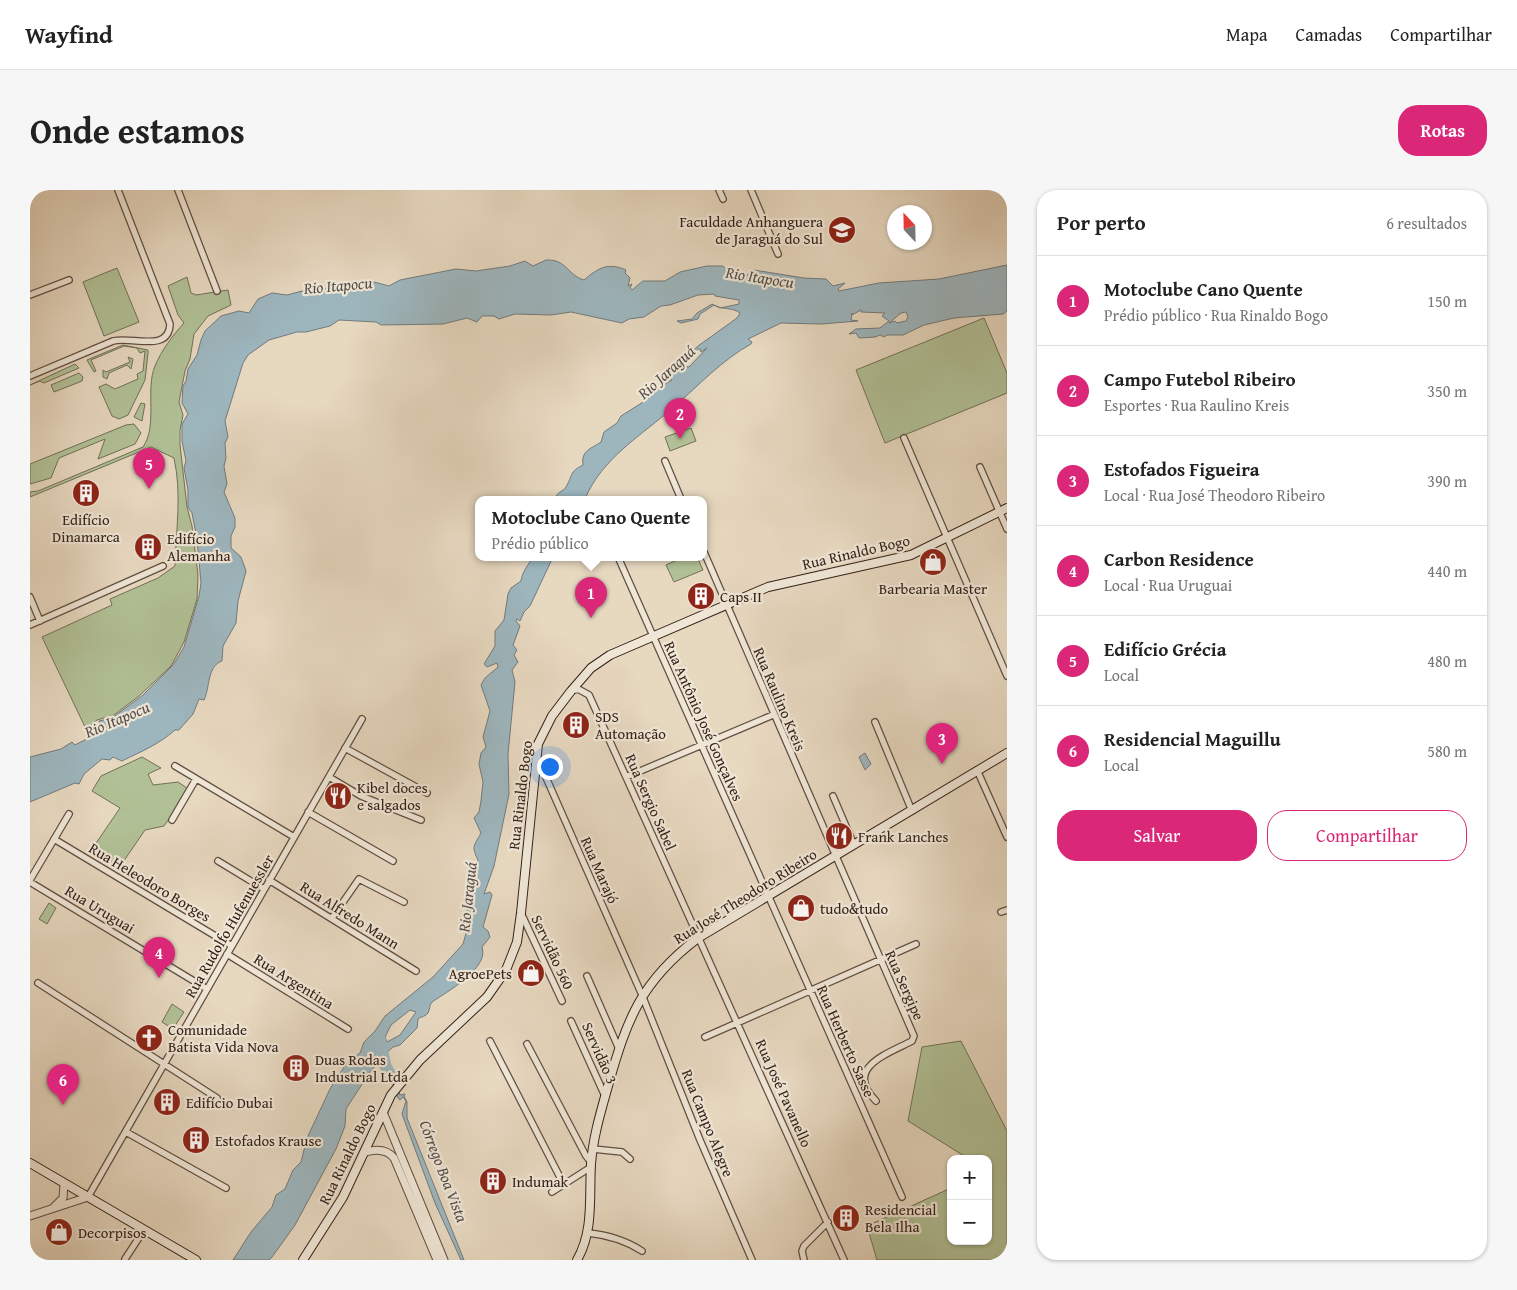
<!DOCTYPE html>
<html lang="pt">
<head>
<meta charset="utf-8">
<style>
  :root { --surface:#fff; --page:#f6f6f6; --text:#222; --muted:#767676; --line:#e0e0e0; --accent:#db2777 }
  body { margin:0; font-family:"Gentium Book Plus",serif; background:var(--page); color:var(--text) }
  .controls { position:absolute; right:15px; bottom:15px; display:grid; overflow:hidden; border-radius:10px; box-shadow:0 1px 4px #0004 }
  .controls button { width:45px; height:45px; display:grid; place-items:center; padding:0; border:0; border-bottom:1px solid var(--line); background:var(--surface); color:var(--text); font:25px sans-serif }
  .compass { position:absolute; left:857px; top:15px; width:45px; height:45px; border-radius:50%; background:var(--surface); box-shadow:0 1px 4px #0004; rotate:338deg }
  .you { position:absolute; left:519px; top:576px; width:18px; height:18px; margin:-12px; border:4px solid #fff; border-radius:50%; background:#1a73e8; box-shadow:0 0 0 8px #1a73e833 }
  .badge { display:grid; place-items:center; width:32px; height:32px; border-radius:50%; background:var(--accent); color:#fff; font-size:16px; font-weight:700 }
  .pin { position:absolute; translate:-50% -41px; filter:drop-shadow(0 1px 2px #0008) }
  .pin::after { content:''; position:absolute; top:26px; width:18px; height:15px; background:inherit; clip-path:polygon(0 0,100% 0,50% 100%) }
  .popup { position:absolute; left:445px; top:306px; width:232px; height:65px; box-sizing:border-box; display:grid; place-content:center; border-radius:10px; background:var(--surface); filter:drop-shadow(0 1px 4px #0005); font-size:16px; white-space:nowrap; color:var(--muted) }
  .popup b { font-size:19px; color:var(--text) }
  .popup::after { content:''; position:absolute; left:50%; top:100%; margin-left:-10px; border:10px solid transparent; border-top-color:var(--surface) }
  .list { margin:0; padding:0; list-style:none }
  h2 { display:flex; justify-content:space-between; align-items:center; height:65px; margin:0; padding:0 20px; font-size:21px }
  h2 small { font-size:16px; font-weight:400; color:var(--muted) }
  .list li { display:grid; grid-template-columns:32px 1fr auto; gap:15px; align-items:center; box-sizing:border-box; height:90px; padding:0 20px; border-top:1px solid var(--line) }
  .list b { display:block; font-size:19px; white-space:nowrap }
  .list p { margin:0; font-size:16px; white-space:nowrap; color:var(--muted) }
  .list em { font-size:16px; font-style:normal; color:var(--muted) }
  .actions { display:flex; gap:10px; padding:15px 20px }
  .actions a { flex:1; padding:11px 0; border:1px solid var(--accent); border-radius:20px; text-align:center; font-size:18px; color:var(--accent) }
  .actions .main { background:var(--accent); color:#fff }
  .map { position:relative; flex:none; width:977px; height:1070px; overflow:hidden; border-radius:20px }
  header { display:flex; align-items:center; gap:30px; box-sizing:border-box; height:70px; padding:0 25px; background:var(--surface); border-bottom:1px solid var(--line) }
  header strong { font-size:24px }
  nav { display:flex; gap:28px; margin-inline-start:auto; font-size:18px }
  .intro { display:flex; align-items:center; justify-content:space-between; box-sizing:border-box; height:120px; padding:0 30px }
  h1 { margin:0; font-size:35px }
  .button { padding:12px 22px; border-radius:20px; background:var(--accent); color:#fff; font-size:18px; font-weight:700 }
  main { display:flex; gap:30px; padding:0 30px }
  aside { flex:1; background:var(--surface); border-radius:20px; box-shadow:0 1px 4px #0004 }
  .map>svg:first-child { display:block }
  .green { fill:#b1c096; stroke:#727057 }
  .water { fill:#9db6be; stroke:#737a7c; fill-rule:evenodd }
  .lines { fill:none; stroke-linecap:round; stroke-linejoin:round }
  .river { stroke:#9db6be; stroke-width:12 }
  .minor-casing { stroke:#614e42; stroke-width:8 }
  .tertiary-casing { stroke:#614e42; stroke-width:9 }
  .secondary-casing { stroke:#342018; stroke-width:10 }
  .minor { stroke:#efe6d6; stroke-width:5.5 }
  .tertiary { stroke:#efe6d6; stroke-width:7 }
  .secondary { stroke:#efe6d6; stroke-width:8 }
  .labels { text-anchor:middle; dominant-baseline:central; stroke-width:4.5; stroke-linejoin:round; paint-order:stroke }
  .poi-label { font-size:15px; fill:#342018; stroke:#efe6d6; text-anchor:start }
  .street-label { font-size:15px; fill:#342018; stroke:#efe6d6 }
  .water-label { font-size:16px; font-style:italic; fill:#544d4a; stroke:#efe6d6 }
</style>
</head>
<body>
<header>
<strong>Wayfind</strong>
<nav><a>Mapa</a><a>Camadas</a><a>Compartilhar</a></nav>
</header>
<div class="intro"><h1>Onde estamos</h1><a class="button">Rotas</a></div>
<main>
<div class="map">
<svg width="977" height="1070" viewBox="0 0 977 1070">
  <rect width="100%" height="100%" fill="#e7d8c0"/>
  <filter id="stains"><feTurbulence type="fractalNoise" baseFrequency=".004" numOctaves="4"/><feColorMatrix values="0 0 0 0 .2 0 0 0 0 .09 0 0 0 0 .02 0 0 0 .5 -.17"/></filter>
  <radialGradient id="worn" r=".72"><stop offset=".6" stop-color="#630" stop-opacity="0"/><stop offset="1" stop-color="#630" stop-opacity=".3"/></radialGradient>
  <path class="green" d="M87 78 109 132 74 146 53 92Z
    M157 87 161 103 166 105 198 100 201 115 178 126 164 144 160 169 155 181 149 212 153 225 150 240V255L157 317 162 336 168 385 167 409 154 452 141 476 109 506 84 525 67 530 56 539 12 447 82 415 80 409 128 388 145 376C146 339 152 304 144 268L121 257 0 307V302L8 301 113 257C128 235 115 200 125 176 131 161 143 145 154 133L148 125 138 96Z
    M954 128 977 183V203L855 253 826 180Z
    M93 155 118 160V163L115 190 98 225 89 229 82 226 69 197 76 194 85 199 108 189 107 184 113 181 115 161 110 163 107 158 94 156 61 170 66 181 64 182 57 170Z
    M98 167 103 169 101 179 97 175 79 183 77 189 73 187V180L76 182 100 172Z
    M45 174 49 178 14 193 10 191 0 195Z
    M49 183 53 187 52 191 24 202 21 195Z
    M111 213 115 214 112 231 104 227Z
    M104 234 111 243 105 254 68 269 75 249 29 268 21 288 0 294V274L96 235Z
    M661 238 666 251 640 261 635 247Z
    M654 367H667L673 380 644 392 636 375Z
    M112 567 131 578 118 584 123 595 148 592 160 600 134 636 115 640 89 678 60 662 90 618 62 601 71 586Z
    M19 713 26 718 17 734 9 729Z
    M142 814 154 822 143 839 132 832Z
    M931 851 977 941V1070H847L837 1036 921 998V1051H958V969H939L878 931 892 857Z"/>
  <path class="water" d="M516 70C537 69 537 85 554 90 568 78 578 72 596 80L595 83 600 88 598 96 602 94 600 98 602 100 613 91H635L650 82 677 76H693C697 81 709 90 717 85 719 84 721 81 724 80L774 88 796 89 803 96 815 93 808 99 809 101 849 93 909 89 977 75V121L973 124 924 128 894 135 873 145H857L854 147 850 145 845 147 829 148 826 143 819 144 826 139 850 138 859 131 852 126 855 123 831 122V120L822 125V123L821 130 828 131 791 134 751 133 718 149 722 152 721 154C692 170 669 195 644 217 612 245 572 268 555 309H525C528 300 532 303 536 297 543 285 539 282 553 275 551 260 561 259 571 252L574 242 587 233 591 226 618 209 623 201 642 190 633 189 668 156 707 128 710 123C703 117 692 120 684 115L670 124 668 129 651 133 647 131 662 129 667 123 682 114 690 118 709 114V110L685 106 684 104 668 105 640 115 631 116 614 127 599 129 592 133 541 122 521 125 485 124 469 129 464 126H452L447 132 437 128 413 134 351 135 346 132 309 130 300 136 276 142H267L239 150 218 165 213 173 195 231 198 247 195 253 196 268 194 276 197 294 194 302 205 328V337L201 346V358L211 367 216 381 208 411 206 433 193 456 192 471C177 476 180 498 174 510L169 509 163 524 149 540H145C128 555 112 561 92 571L83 567 80 570 72 569 54 584 49 594 45 593 0 612V567L31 559 42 552 45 555 78 538 70 535 69 531 82 528 113 505 143 475 154 457 169 406 171 393 167 349 162 323 158 317V300L154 278 156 271 152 251V234L158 224 152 213 153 196 156 191 158 179 167 165 171 150 175 141 191 126 209 121 219 123 228 109 242 103 257 105 272 101 277 103 284 100 291 101 303 94 324 96 344 92 359 96 370 90 426 79 446 81 480 76 495 71 503 76ZM876 122 878 127 876 131 867 133 865 131 859 133 871 123ZM677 158 659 177 653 176 668 159H670L671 162Z
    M501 367H523L500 416 494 422 490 431 487 429 486 431 490 436 483 455 487 460 484 465 488 472 482 480 485 492 478 564 479 604 464 676 454 704 460 702 462 705 453 737 458 741 460 747 452 757C460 778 415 803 402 812 399 815 400 820 398 823 395 827 392 826 388 829L387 838 370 855 363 857 354 865 338 885 316 919 315 936 306 959 265 1035 242 1067 239 1070H203L221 1042 242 1017 246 1005 255 999 263 980 271 972 277 948 300 899 316 874 330 863 334 852 345 841 355 826 403 787 433 754 437 740V721L441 710 442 688 448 670C441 656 444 656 451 643L444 628 449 622 451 611 453 592 449 574 451 563 456 557 453 547 460 521 451 495 455 488 468 477 467 473 457 477 454 474 465 456V441L474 430 478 404 481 398 491 391C493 378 501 374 501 367ZM380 820 386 822 370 845 357 852 355 847 361 835Z
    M835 563 841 574 835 580 829 567Z
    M363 886 370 905 375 904 374 906 377 912V928L434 1070H431L405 1013 372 924 376 911 373 907 370 910 368 908 361 889Z"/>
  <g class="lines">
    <path class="river" d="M350 850 355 875 362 888"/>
    <g class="minor-casing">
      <path id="minor" d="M148 0 187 101
        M689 0 693 9
        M721 0 748 64
        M0 105 39 90
        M0 186 83 151C102 146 139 163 140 134L88 0
        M874 248 977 486
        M635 271 651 309
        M950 277 977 339
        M674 362 884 846 882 851C857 864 813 878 846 911
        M588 367 872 1007
        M0 407 10 431
        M0 435 133 376
        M541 501 548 499 559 505 814 1070
        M845 532 882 621
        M315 558 397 603
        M507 567 612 805 670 950 722 1070
        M145 576 264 647
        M947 580 977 647
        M299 587 331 606 391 630
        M596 587 743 525
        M803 606 824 655
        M278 622 363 671
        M142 630 166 589
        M24 649 202 756
        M188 671 234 699
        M0 690 39 624
        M239 690 386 781
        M0 692 177 799
        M971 722 977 720
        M491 723 532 811
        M302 728 329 689 374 712
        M197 764 318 839
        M557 786 589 859
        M8 793 187 908
        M541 831 575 906
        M675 847 886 754
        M460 851 534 995
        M497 854 556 966 561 972
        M96 942 196 998
        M563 959 592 962 600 969
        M522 1002 561 977
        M58 1007 332 529
        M558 1043C578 1045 595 1050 612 1061
        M95 1069 114 1040
        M774 1070 772 1061 774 1056 798 1032"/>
    </g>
    <g class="tertiary-casing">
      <path id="tertiary" d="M353 922 414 1070
        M335 962C346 959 357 959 364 968L407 1070
        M24 1017 33 1008 34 994
        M0 1026 58 1007"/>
    </g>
    <g class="secondary-casing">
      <path id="secondary" d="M0 973 166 1070
        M273 1070 313 1007 361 905 390 870 457 807 476 780 487 752 491 723 508 554 522 526 541 501 561 478 580 465 738 397 881 365 977 318
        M547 1070C564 1041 559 1006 561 974 563 947 571 921 578 896 597 829 611 791 668 748L977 563"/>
    </g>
    <use href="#minor" class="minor"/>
    <use href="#tertiary" class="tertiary"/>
    <use href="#secondary" class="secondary"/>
  </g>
  <defs>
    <g id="university-disc" transform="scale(1.4375)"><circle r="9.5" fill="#8f2418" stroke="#efe6d6"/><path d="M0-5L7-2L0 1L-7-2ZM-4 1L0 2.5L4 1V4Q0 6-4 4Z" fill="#fff"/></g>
    <g id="building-disc" transform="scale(1.4375)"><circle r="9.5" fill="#8f2418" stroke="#efe6d6"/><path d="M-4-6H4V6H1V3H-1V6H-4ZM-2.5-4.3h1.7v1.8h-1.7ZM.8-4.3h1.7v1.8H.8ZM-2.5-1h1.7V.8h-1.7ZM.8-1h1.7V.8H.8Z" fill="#fff"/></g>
    <g id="shop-disc" transform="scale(1.4375)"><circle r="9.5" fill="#8f2418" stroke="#efe6d6"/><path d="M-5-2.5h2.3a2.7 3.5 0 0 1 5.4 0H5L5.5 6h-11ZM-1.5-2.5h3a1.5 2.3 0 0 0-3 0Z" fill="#fff"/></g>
    <g id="restaurant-disc" transform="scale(1.4375)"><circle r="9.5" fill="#8f2418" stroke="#efe6d6"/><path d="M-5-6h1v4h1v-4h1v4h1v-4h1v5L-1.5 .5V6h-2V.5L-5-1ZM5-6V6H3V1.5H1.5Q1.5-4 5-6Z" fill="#fff"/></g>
    <g id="church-disc" transform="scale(1.4375)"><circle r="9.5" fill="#8f2418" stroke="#efe6d6"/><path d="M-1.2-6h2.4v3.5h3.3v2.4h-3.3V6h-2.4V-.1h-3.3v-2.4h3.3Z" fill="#fff"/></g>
  </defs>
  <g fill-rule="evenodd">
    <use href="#university-disc" x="812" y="40"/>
    <use href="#building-disc" x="56" y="303"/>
    <use href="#building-disc" x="118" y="357"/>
    <use href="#shop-disc" x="903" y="372"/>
    <use href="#building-disc" x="671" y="406"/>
    <use href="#building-disc" x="546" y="535"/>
    <use href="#restaurant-disc" x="308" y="606"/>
    <use href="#restaurant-disc" x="809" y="646"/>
    <use href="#shop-disc" x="771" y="718"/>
    <use href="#shop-disc" x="501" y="783"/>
    <use href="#church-disc" x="119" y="848"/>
    <use href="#building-disc" x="266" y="878"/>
    <use href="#building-disc" x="137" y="912"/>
    <use href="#building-disc" x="166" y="950"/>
    <use href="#building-disc" x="463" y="991"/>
    <use href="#building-disc" x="816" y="1028"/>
    <use href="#shop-disc" x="29" y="1042"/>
  </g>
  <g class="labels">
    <g class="poi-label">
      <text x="793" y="31" text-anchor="end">Faculdade Anhanguera<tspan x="793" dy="17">de Jaraguá do Sul</tspan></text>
      <text x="56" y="329" text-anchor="middle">Edifício<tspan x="56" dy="17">Dinamarca</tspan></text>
      <text x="137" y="348">Edifício<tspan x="137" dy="17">Alemanha</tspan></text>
      <text x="903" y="398" text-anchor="middle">Barbearia Master</text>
      <text x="690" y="406">Caps II</text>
      <text x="565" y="526">SDS<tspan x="565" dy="17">Automação</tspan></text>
      <text x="327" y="597">Kibel doces<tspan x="327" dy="17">e salgados</tspan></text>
      <text x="828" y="646">Frank Lanches</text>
      <text x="790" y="718">tudo&amp;tudo</text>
      <text x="482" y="783" text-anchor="end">AgroePets</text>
      <text x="138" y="839">Comunidade<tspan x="138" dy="17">Batista Vida Nova</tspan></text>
      <text x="285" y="869">Duas Rodas<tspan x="285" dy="17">Industrial Ltda</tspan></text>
      <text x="156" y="912">Edifício Dubai</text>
      <text x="185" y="950">Estofados Krause</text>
      <text x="482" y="991">Indumak</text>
      <text x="835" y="1019">Residencial<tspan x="835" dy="17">Bela Ilha</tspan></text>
      <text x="48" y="1042">Decorpisos</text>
    </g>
    <g class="street-label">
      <text transform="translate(826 362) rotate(-13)">Rua Rinaldo Bogo</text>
      <text transform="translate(750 509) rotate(67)">Rua Raulino Kreis</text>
      <text transform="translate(674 531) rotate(66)">Rua Antônio José Gonçalves</text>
      <text transform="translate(490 605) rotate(-83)">Rua Rinaldo Bogo</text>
      <text transform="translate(621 612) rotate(66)">Rua Sergio Sabel</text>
      <text transform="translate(570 680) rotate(66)">Rua Marajó</text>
      <text transform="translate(120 692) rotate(31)">Rua Heleodoro Borges</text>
      <text transform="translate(715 706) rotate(-32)">Rua José Theodoro Ribeiro</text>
      <text transform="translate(70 719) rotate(31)">Rua Uruguai</text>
      <text transform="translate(320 725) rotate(32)">Rua Alfredo Mann</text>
      <text transform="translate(199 736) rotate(-60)">Rua Rudolfo Hufenuessler</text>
      <text transform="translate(523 762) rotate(65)">Servidão 560</text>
      <text transform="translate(264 791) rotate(32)">Rua Argentina</text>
      <text transform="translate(875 795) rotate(66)">Rua Sergipe</text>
      <text transform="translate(816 851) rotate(66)">Rua Herberto Sasse</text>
      <text transform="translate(570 863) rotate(66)">Servidão 3</text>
      <text transform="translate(754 903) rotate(66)">Rua José Pavanello</text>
      <text transform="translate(678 933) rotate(68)">Rua Campo Alegre</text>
      <text transform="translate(317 964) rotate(-64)">Rua Rinaldo Bogo</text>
    </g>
    <g class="water-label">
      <text transform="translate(730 87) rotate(9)">Rio Itapocu</text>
      <text transform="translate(308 95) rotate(-5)">Rio Itapocu</text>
      <text transform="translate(636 182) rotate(-42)">Rio Jaraguá</text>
      <text transform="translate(87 529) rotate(-23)">Rio Itapocu</text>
      <text transform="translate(437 707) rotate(-84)">Rio Jaraguá</text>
      <text transform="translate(414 981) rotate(69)">Córrego Boa Vista</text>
    </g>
  </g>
  <rect width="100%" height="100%" filter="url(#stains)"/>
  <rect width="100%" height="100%" fill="url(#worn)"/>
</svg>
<div class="controls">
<button>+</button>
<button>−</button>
</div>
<svg class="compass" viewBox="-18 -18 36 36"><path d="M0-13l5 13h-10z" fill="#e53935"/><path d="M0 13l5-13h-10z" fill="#767676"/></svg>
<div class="you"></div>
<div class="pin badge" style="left:561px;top:428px">1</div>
<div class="popup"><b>Motoclube Cano Quente</b>Prédio público</div>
<div class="pin badge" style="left:650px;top:249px">2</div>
<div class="pin badge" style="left:912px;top:574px">3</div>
<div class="pin badge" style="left:129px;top:788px">4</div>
<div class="pin badge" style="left:119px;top:299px">5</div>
<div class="pin badge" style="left:33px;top:915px">6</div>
</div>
<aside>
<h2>Por perto<small>6 resultados</small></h2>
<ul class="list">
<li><span class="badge">1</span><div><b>Motoclube Cano Quente</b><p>Prédio público · Rua Rinaldo Bogo</p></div><em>150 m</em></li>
<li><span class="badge">2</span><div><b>Campo Futebol Ribeiro</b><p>Esportes · Rua Raulino Kreis</p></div><em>350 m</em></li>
<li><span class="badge">3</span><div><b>Estofados Figueira</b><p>Local · Rua José Theodoro Ribeiro</p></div><em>390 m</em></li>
<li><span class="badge">4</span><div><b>Carbon Residence</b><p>Local · Rua Uruguai</p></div><em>440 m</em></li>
<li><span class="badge">5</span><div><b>Edifício Grécia</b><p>Local</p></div><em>480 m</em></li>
<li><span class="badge">6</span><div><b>Residencial Maguillu</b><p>Local</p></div><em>580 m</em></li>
</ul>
<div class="actions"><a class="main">Salvar</a><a>Compartilhar</a></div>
</aside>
</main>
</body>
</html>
